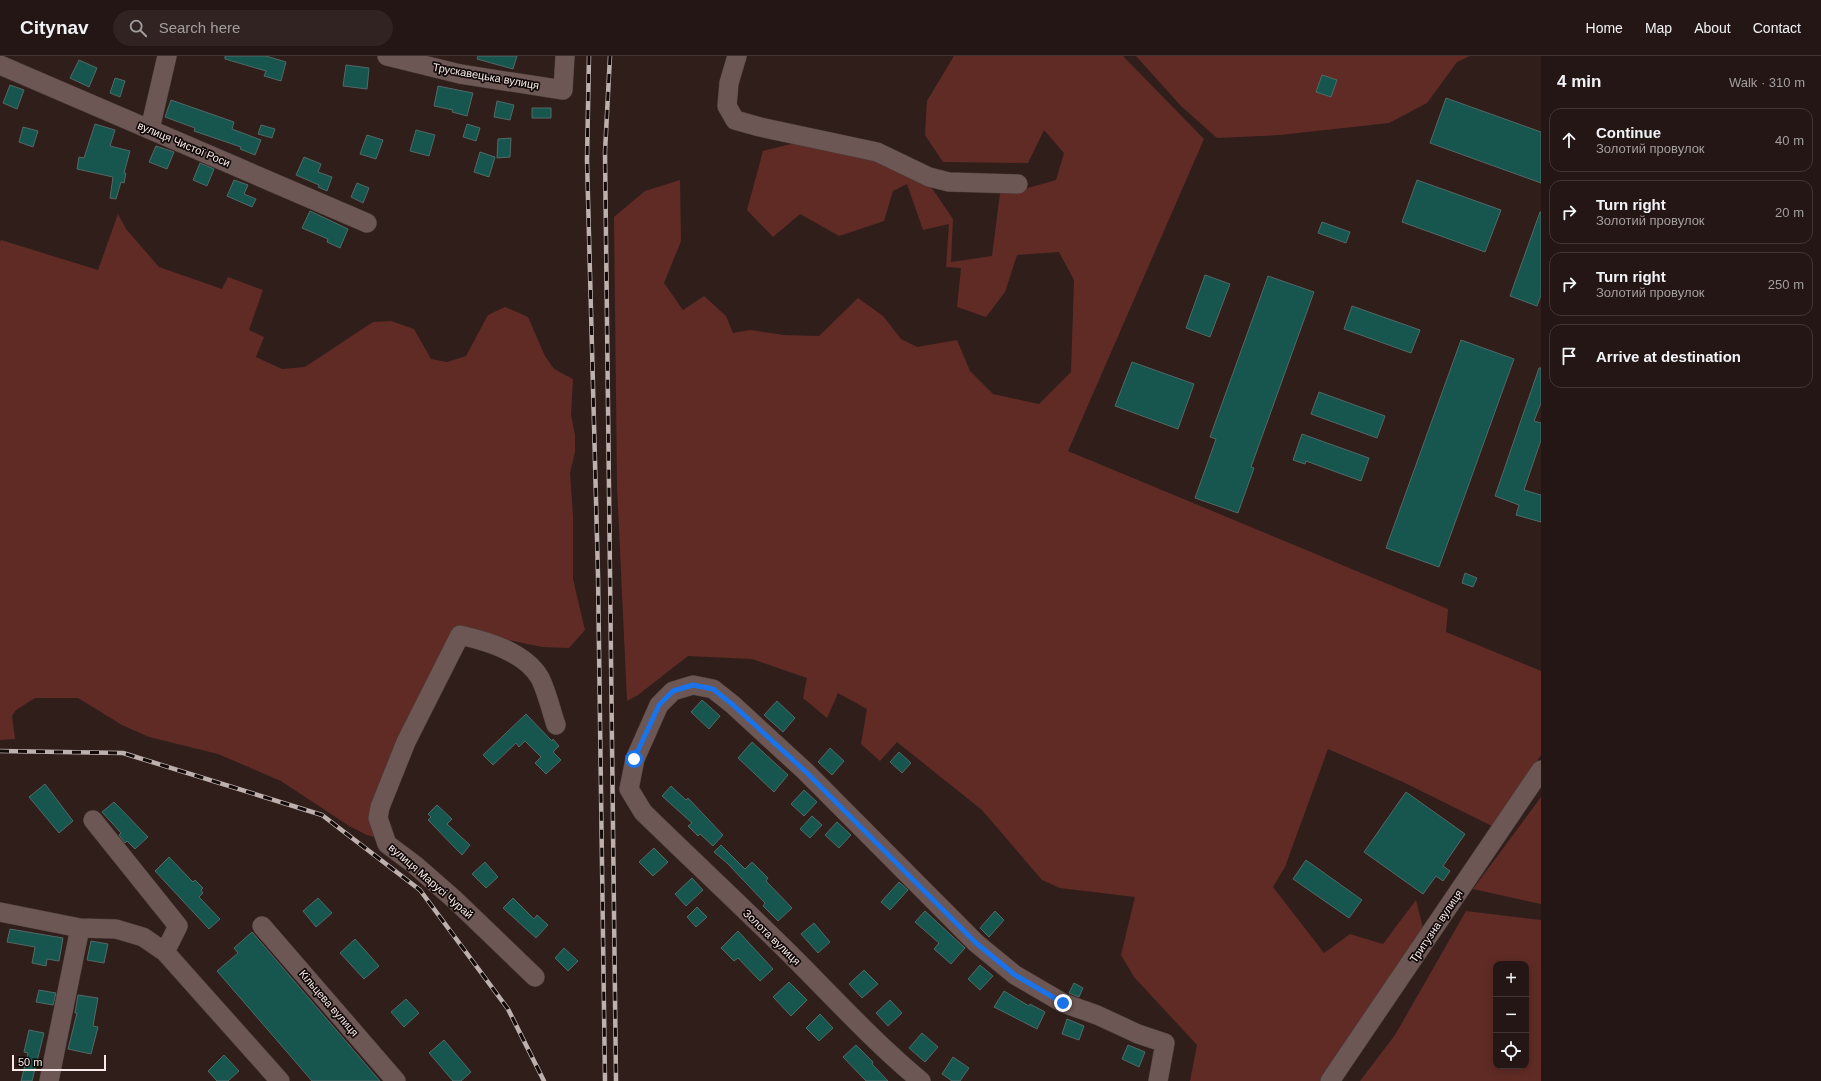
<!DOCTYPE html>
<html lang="en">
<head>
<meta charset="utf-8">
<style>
  :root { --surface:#241614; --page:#302322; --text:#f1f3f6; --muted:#a39fa0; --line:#413534 }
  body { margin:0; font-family:Helvetica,sans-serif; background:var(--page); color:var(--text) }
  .controls { position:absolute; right:12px; bottom:12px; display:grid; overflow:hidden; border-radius:8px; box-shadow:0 2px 10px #0003 }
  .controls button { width:36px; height:36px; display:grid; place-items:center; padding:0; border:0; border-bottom:1px solid var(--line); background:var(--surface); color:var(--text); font:20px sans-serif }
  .scale { position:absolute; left:12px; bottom:10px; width:94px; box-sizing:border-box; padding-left:4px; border:2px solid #f7eae8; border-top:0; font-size:11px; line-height:14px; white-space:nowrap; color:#f7eae8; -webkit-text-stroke:3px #120a09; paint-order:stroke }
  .stop { position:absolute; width:12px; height:12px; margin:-9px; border:3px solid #1a73e8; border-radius:50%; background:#fff }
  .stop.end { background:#1a73e8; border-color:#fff; box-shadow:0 1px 4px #0008 }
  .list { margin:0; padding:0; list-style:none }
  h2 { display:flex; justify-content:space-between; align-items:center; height:52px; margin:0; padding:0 16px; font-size:17px }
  h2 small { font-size:13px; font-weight:400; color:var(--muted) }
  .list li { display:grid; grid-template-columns:26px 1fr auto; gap:12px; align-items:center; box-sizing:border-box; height:64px; margin:0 8px 8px; padding:0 8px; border:1px solid var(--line); border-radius:12px }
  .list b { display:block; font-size:15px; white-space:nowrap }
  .list p { margin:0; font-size:13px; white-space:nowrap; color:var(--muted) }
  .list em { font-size:13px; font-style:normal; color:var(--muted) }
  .icon { flex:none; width:22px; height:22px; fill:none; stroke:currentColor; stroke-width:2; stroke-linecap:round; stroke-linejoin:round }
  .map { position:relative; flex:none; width:1541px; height:1025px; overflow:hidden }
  header { display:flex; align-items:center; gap:24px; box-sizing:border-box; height:56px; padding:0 20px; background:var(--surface); border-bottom:1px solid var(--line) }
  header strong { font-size:19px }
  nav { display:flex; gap:22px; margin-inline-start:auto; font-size:14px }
  .search { width:280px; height:36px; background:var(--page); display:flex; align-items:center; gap:10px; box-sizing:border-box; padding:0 14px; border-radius:22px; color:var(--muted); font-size:15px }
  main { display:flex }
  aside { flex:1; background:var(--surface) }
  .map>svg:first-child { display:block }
  .green { fill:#602b25; fill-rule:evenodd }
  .building { fill:#17564f; stroke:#526966 }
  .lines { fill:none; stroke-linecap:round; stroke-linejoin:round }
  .minor-casing { stroke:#483a38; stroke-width:20 }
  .minor { stroke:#6c5754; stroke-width:19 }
  .rail-casing { stroke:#beb0ad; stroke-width:4.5 }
  .rail { stroke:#120a09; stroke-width:3; stroke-dasharray:9; stroke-linecap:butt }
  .route { stroke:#1a73e8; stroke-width:5 }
  .labels { text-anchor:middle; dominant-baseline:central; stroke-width:3.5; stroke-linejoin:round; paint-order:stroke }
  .street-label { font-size:11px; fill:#f7eae8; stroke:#120a09 }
</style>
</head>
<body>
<header>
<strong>Citynav</strong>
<div class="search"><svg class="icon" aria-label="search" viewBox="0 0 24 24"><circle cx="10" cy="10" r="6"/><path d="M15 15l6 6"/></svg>Search here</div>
<nav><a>Home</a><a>Map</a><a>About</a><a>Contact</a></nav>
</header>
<main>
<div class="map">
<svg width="1541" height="1025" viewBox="0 0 1541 1025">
  <rect width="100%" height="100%" fill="#301e1b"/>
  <path class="green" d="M954 0H1123L1204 83 1068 395 1448 553 1446 576 1541 615V699L1494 771 1403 726 1328 693 1285 811 1273 831 1324 897 1350 878 1383 888 1416 844 1424 876 1320 1025H1190L1197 989 1134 921 1121 899 1135 841 1060 832 1042 824 982 754 897 686 880 705 861 688 867 653 838 637 827 662 803 642 807 622 752 603 688 600 638 639 627 645 617 429 614 161 645 135 680 124 681 185 664 227 683 254 704 240 726 260 733 277 750 274 783 279 819 280 858 242 883 260 901 283 917 291 957 284 970 315 993 338 1039 348 1071 316 1074 224 1059 196 1017 199 1005 236 986 261 957 251 961 212 946 211 949 168 923 174 907 128 893 135 884 165 839 180 800 158 773 181 747 154 763 95 799 86 877 95 923 119 953 163 951 206 992 200 1000 137 1028 132 1056 124 1064 97 1044 74 1028 107 943 106 925 79 927 45Z
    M1136 0H1470L1457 6 1427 47 1389 67 1280 79 1217 82 1181 50Z
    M118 158 126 173 159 211 222 233 228 221 263 234 249 274 264 281 256 301 282 313 305 311 373 266 391 265 414 273 431 303 447 306 466 300 488 259 505 251 528 261 545 300 554 313 573 323 571 359 575 379V396L570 417 573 460V523L585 574 569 592 542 591 459 574 412 662 381 783 367 779 349 770 281 725 218 698 149 681 122 669 78 642H35L16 654 12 660 15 683 0 684V186L1 184 98 214Z
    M1541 741V848L1473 833Z
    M1466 855 1541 864V1025H1360L1395 979ZM1496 908H1526V1010H1496Z"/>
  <path class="building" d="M225 0H266L286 6 281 25 264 20 266 15 225 3Z
    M478 0H517L513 13 477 3Z
    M79 4 97 12 89 31 70 22Z
    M346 9 369 12 367 33 343 30Z
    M1322 19 1337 24 1331 41 1316 36Z
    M115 22 125 25 120 41 110 37Z
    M10 29 24 34 17 53 3 47Z
    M438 30 473 37 467 60 452 56 453 54 434 50Z
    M1446 42 1541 76V127L1430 87Z
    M171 44 234 66 232 73 261 84 255 99 240 93 241 91 194 75 195 72 165 61Z
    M497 45 514 49 510 64 494 61Z
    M532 52H551V62H532Z
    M95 68 115 74 110 90 130 95 124 117H126L124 127 121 126 116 143 110 142 113 121 77 113 79 101 84 102Z
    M467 68 480 72 476 85 463 81Z
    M261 69 275 73 272 82 258 78Z
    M23 71 38 75 33 91 19 86Z
    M416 74 435 79 429 100 410 95Z
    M367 79 383 84 376 103 360 98Z
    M511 82 510 101 497 102 498 83Z
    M156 90 174 96 167 113 149 106Z
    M480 96 495 101 489 121 474 116Z
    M304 101 321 108 318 116 332 121 327 135 318 131 319 129 296 119Z
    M200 107 214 113 207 130 193 124Z
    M234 124 248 129 244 138 256 143 252 151 227 140Z
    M1417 124 1501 154 1485 196 1402 166Z
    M357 127 369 132 363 147 351 141Z
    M310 155 348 173 340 192 327 186 328 183 302 172Z
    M1540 156H1541V239L1537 250 1510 240Z
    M1322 166 1350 176 1346 187 1318 177Z
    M1205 219 1230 228 1210 281 1186 272Z
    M1268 220 1314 236 1251 411 1254 412 1238 457 1195 442 1216 383 1210 381Z
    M1352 250 1420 274 1411 297 1344 273Z
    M1461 284 1514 303 1439 511 1386 492Z
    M1132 306 1194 328 1178 373 1115 350Z
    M1539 312H1541V347L1534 365 1541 367V384L1524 434 1541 439V466L1516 459 1519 449 1495 440Z
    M1319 336 1385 360 1377 382 1311 358Z
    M1302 378 1369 402 1361 425 1306 405 1305 408 1293 404Z
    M1465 517 1477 522 1473 531 1462 527Z
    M702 644 720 660 709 673 691 656Z
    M777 645 795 662 783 676 764 659Z
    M526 658 552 685 553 683 559 690 553 696 561 704 546 718 535 707 541 701 525 685 519 691 516 687 493 709 483 699Z
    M752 686 788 719 774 736 738 702Z
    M830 692 844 705 832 719 818 706Z
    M899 696 911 707 902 717 890 706Z
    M45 728 73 765 59 777 29 741Z
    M671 730 686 744 688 742 723 779 713 790 700 778 698 780 688 770 692 767 662 740Z
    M804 734 817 746 804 760 791 748Z
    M1406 736 1465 778 1443 810 1450 815 1443 825 1436 820 1423 838 1364 796Z
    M114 746 148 781 135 793 127 785 125 787 119 779 121 777 102 756Z
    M437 749 452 763 447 768 470 789 462 799 428 764 431 761 428 758Z
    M812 760 822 769 810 782 800 773Z
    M837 766 851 779 839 792 825 779Z
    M721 789 745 813 752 806 768 822 766 825 792 852 778 865 763 850 765 847 727 807 714 796Z
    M654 792 668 806 653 820 639 806Z
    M169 801 190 823 193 826 195 824 203 832 201 834 203 837 199 841 220 863 209 873 155 815Z
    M1306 804 1362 844 1349 862 1293 823Z
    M485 806 498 821 486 832 472 818Z
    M692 822 703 834 686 850 675 838Z
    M899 826 908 834 890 854 881 846Z
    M318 842 332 857 316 871 303 855Z
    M513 842 534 863 537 859 548 869 536 882 503 852Z
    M697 851 707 861 696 871 687 861Z
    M925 855 965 892 951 908 934 893 939 887 915 866Z
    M995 855 1004 864 989 881 980 872Z
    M814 867 830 886 818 897 801 878Z
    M10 873 63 882 59 905 47 903 46 910 32 907 35 891 7 886Z
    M738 875 773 913 760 925 738 902 734 905 721 892Z
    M252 876 380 1025H312L217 915 238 897 234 892Z
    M355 883 379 910 364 923 340 897Z
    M91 885 108 888 104 907 87 904Z
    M564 892 578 905 568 915 555 902Z
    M980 909 993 920 980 934 968 923Z
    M864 914 878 928 862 942 849 928Z
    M789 926 807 944 791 960 773 941Z
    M1074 927 1083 932 1079 941 1069 937Z
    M39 934 56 937 53 949 36 946Z
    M1004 935 1029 950 1030 948 1045 956 1037 973 994 951Z
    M78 939 98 942 93 970 98 971 91 998 68 993 77 957H75Z
    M406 943 419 957 404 971 391 956Z
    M890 944 902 957 888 970 876 957Z
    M820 958 833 972 819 985 806 972Z
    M1067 963 1084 970 1079 984 1062 978Z
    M29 974 44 977 32 1025H21L28 997 24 996Z
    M922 977 938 991 925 1006 909 992Z
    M444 984 471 1016 461 1025H453L429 997Z
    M856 989 873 1006 872 1008 888 1025H866L843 1001Z
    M1128 989 1145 996 1139 1011 1122 1003Z
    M224 999 239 1015 228 1025H217L208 1015Z
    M953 1001 969 1012 960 1025H952L942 1018Z"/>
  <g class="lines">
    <g class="minor-casing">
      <path id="minor" d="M387 0 460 18 563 34 565 0
        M737 0 729 27 727 50 735 64 760 71 877 96 929 121 949 126 1018 128
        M0 9 367 167
        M150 73 167 0
        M93 764 178 870 165 896
        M0 856 80 872 116 873 143 881 165 896 280 1025
        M262 870 396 1025
        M535 921 455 844 415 809 387 788 378 762 380 751 406 686 460 579C487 585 525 596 540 622 547 636 551 654 556 669
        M49 1025 80 872
        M921 1025C876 988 836 944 795 903 745 853 693 805 643 756L629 733 635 703 659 649 673 635 693 629 713 633 732 648 805 715 976 887 1015 919 1063 947 1097 959 1138 978 1165 987 1158 1025
        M1330 1025 1541 714"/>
    </g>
    <use href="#minor" class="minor"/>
    <g class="rail-casing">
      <path id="rail" d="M589 0 587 104 598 519 605 1025
        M610 0 605 96 616 1025
        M0 695 123 697 322 759 420 834 508 953 544 1025"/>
    </g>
    <use href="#rail" class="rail"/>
  </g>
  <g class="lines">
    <path class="route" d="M634 703 659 649 673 635 693 629 713 633 732 648 805 715 976 887 1015 919 1063 947"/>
  </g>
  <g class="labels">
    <g class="street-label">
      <text transform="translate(486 20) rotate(10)">Трускавецька вулиця</text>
      <text transform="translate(184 88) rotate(23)">вулиця Чистої Роси</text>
      <text transform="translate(431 825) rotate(41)">вулиця Марусі Чурай</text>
      <text transform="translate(1436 870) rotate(-56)">Тритузна вулиця</text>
      <text transform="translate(772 881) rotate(44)">Золота вулиця</text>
      <text transform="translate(329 947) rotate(49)">Кільцева вулиця</text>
    </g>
  </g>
</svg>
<div class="controls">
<button>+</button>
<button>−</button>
<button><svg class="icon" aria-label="locate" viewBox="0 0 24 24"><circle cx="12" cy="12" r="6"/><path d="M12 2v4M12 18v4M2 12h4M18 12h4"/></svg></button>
</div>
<div class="scale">50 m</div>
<div class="stop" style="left:634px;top:703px"></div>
<div class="stop end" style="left:1063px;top:947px"></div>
</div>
<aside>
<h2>4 min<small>Walk · 310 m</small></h2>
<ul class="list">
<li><svg class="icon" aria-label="ahead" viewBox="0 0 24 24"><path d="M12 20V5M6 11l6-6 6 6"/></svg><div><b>Continue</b><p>Золотий провулок</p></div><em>40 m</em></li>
<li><svg class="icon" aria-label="right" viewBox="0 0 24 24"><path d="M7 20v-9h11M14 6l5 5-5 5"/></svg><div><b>Turn right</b><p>Золотий провулок</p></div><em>20 m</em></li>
<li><svg class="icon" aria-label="right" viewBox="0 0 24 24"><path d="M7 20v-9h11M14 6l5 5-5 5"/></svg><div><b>Turn right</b><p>Золотий провулок</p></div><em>250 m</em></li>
<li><svg class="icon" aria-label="arrive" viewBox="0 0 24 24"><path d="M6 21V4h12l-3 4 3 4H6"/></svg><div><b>Arrive at destination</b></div></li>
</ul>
</aside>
</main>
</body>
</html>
